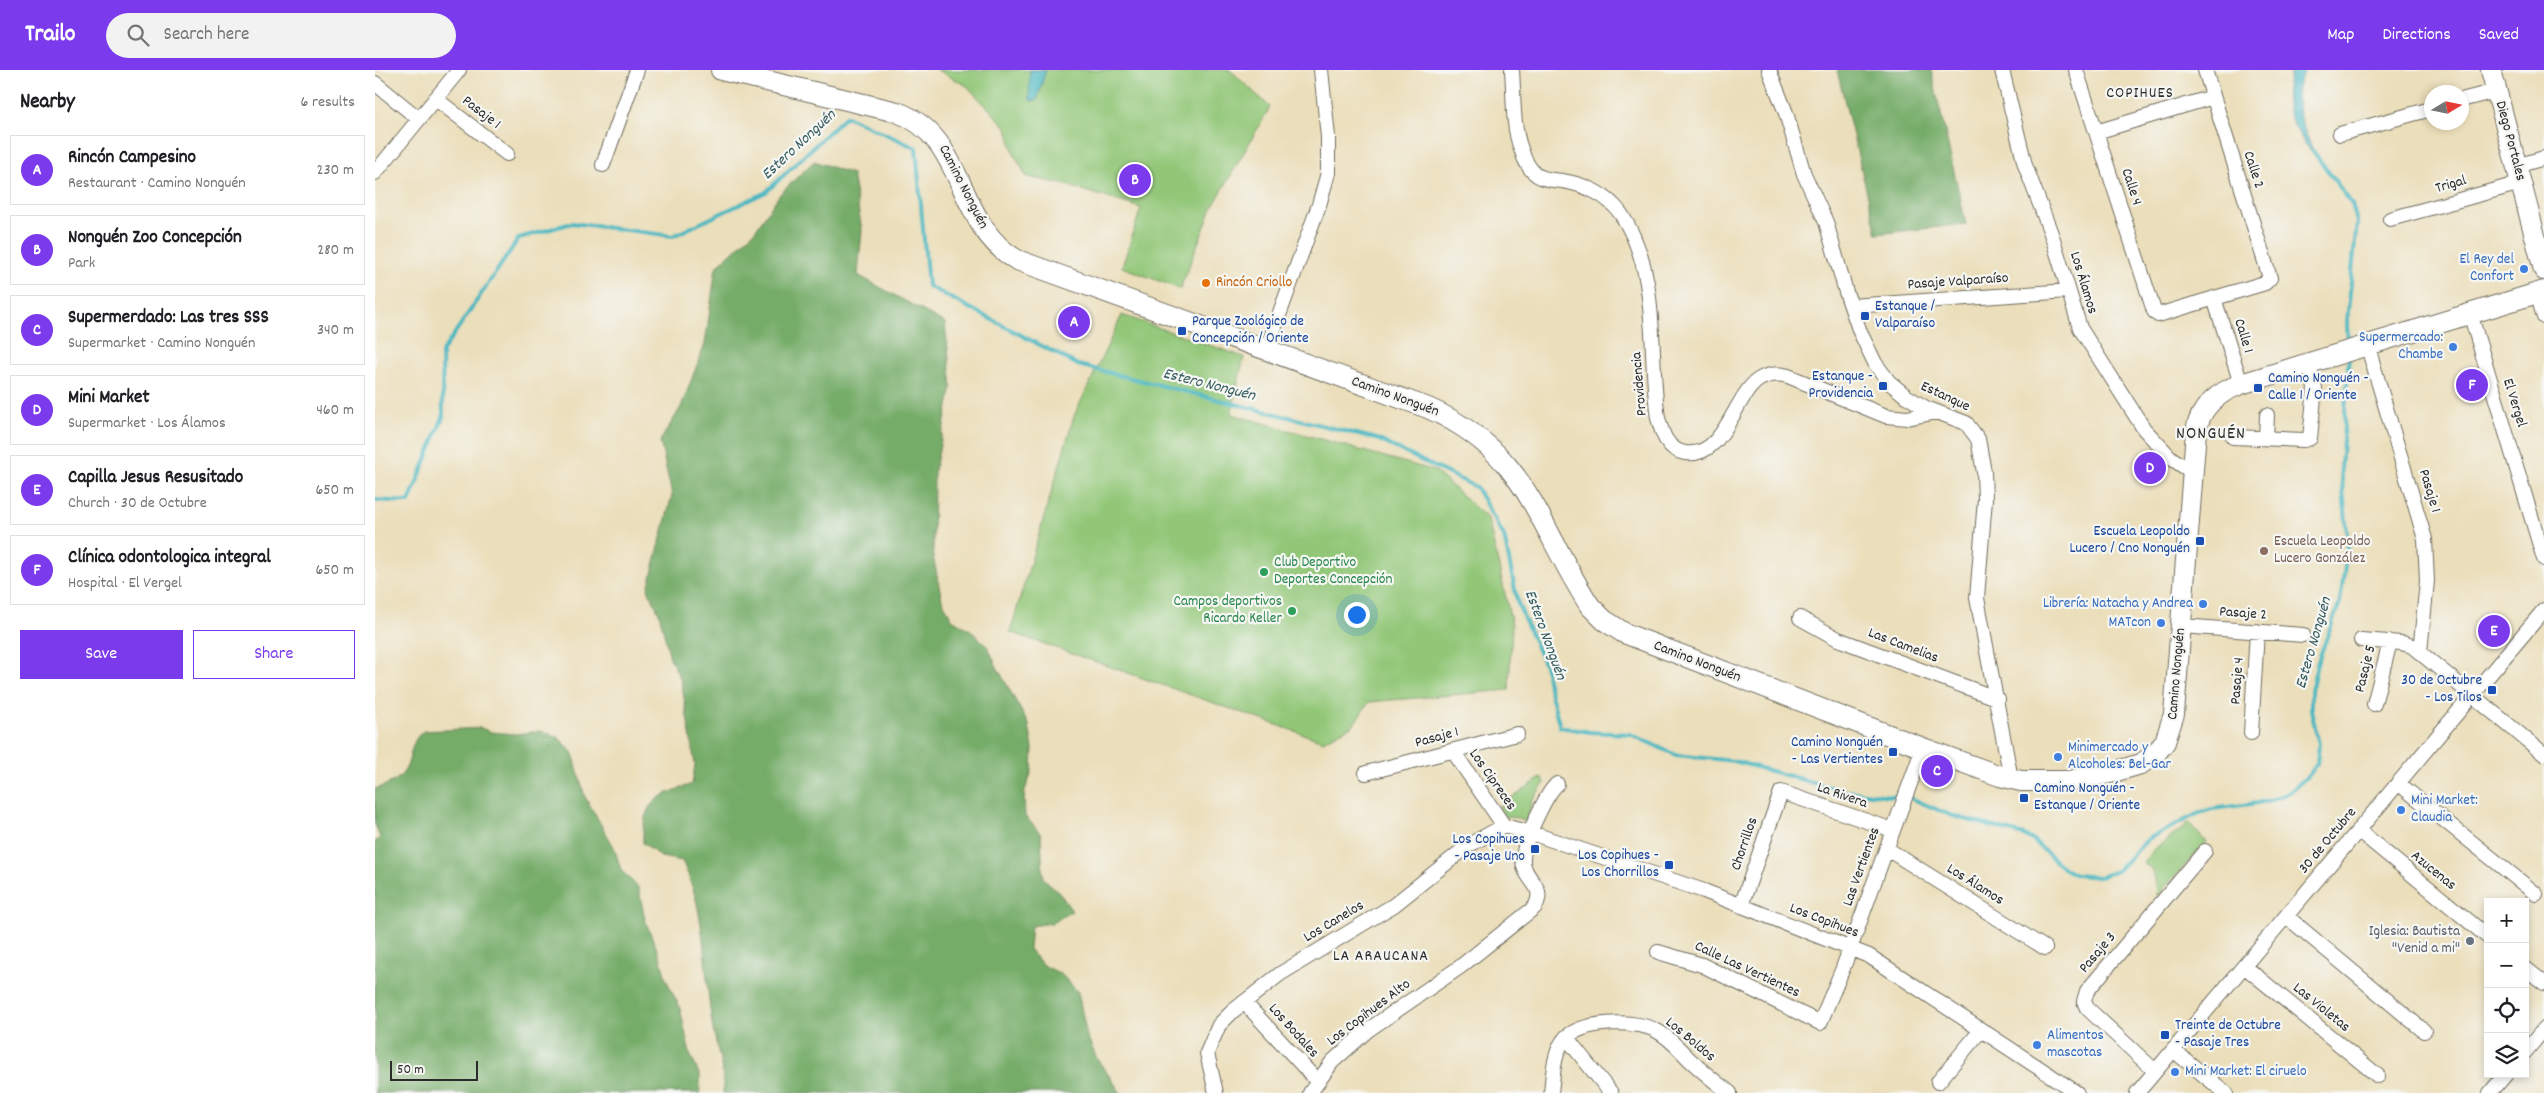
<!DOCTYPE html>
<html lang="en">
<head>
<meta charset="utf-8">
<style>
  :root { --surface:#fff; --page:#f2f2f2; --text:#202124; --muted:#757577; --line:#e0e0e0; --accent:#7c3aed }
  body { margin:0; font-family:Dekko,sans-serif; background:var(--page); color:var(--text) }
  .controls { position:absolute; right:15px; bottom:15px; display:grid; overflow:hidden; border-radius:0px; box-shadow:0 2px 8px #0003 }
  .controls button { width:45px; height:45px; display:grid; place-items:center; padding:0; border:0; border-bottom:1px solid var(--line); background:var(--surface); color:var(--text); font:25px sans-serif }
  .compass { position:absolute; left:2049px; top:15px; width:45px; height:45px; border-radius:50%; background:var(--surface); box-shadow:0 2px 8px #0003; rotate:80deg }
  .scale { position:absolute; left:15px; bottom:12px; width:88px; box-sizing:border-box; padding-left:5px; border:2px solid #2b2b2b; border-top:0; font-size:14px; line-height:18px; white-space:nowrap; color:#2b2b2b; -webkit-text-stroke:4px #f6f6f2; paint-order:stroke }
  .you { position:absolute; left:981px; top:544px; width:18px; height:18px; margin:-12px; border:4px solid #fff; border-radius:50%; background:#1a73e8; box-shadow:0 0 0 8px #1a73e833 }
  .badge { display:grid; place-items:center; width:32px; height:32px; border-radius:50%; background:var(--accent); color:#fff; font-size:16px; font-weight:700 }
  .pin { position:absolute; translate:-50% -50%; border:2px solid #fff; box-shadow:0 1px 5px #0006 }
  .list { margin:0; padding:0; list-style:none }
  h2 { display:flex; justify-content:space-between; align-items:center; height:65px; margin:0; padding:0 20px; font-size:21px }
  h2 small { font-size:16px; font-weight:400; color:var(--muted) }
  .list li { display:grid; grid-template-columns:32px 1fr auto; gap:15px; align-items:center; box-sizing:border-box; height:70px; margin:0 10px 10px; padding:0 10px; border:1px solid var(--line); border-radius:0px }
  .list b { display:block; font-size:19px; white-space:nowrap }
  .list p { margin:0; font-size:16px; white-space:nowrap; color:var(--muted) }
  .list em { font-size:16px; font-style:normal; color:var(--muted) }
  .actions { display:flex; gap:10px; padding:15px 20px }
  .actions a { flex:1; padding:11px 0; border:1px solid var(--accent); border-radius:0px; text-align:center; font-size:18px; color:var(--accent) }
  .actions .main { background:var(--accent); color:#fff }
  .icon { flex:none; width:28px; height:28px; fill:none; stroke:currentColor; stroke-width:2; stroke-linecap:round; stroke-linejoin:round }
  .map { position:relative; flex:none; width:2169px; height:1023px; overflow:hidden }
  header { display:flex; align-items:center; gap:30px; box-sizing:border-box; height:70px; padding:0 25px; background:var(--accent); color:#fff }
  header strong { font-size:24px }
  nav { display:flex; gap:28px; margin-inline-start:auto; font-size:18px }
  .search { width:350px; height:45px; background:var(--page); display:flex; align-items:center; gap:12px; box-sizing:border-box; padding:0 18px; border-radius:28px; color:var(--muted); font-size:19px }
  main { display:flex }
  aside { flex:1; background:var(--surface) }
  .map>svg:first-child { display:block }
  .green { fill:#92c778; stroke:#5e7952 }
  .forest { fill:#75ac68; stroke:#506c4a }
  .water { fill:#48b7c1; stroke:#3a7176 }
  .lines { fill:none; stroke-linecap:round; stroke-linejoin:round }
  .stream { stroke:#48b7c1; stroke-width:4 }
  .street-casing { stroke:#6e6a5d; stroke-width:16 }
  .secondary-casing { stroke:#6e6a5d; stroke-width:22 }
  .street { stroke:#fff; stroke-width:14 }
  .secondary { stroke:#fff; stroke-width:20 }
  .shop-dot { fill:#3f7fe0; stroke:#f6f6f2; stroke-width:2 }
  .food-dot { fill:#e8710a; stroke:#f6f6f2; stroke-width:2 }
  .transit-dot { fill:#1a4fb4; stroke:#f6f6f2; stroke-width:2 }
  .education-dot { fill:#8d6e63; stroke:#f6f6f2; stroke-width:2 }
  .leisure-dot { fill:#2e9e5b; stroke:#f6f6f2; stroke-width:2 }
  .worship-dot { fill:#6b7280; stroke:#f6f6f2; stroke-width:2 }
  .labels { text-anchor:middle; dominant-baseline:central; stroke-width:4.5; stroke-linejoin:round; paint-order:stroke }
  .street-label { font-size:15px; fill:#2b2b2b; stroke:#f6f6f2 }
  .shop-label { font-size:15px; fill:#366cbe; stroke:#f6f6f2; text-anchor:end }
  .food-label { font-size:15px; fill:#c56008; stroke:#f6f6f2; text-anchor:start }
  .transit-label { font-size:15px; fill:#164399; stroke:#f6f6f2; text-anchor:end }
  .education-label { font-size:15px; fill:#785e54; stroke:#f6f6f2; text-anchor:start }
  .leisure-label { font-size:15px; fill:#27864d; stroke:#f6f6f2; text-anchor:start }
  .worship-label { font-size:15px; fill:#5b616d; stroke:#f6f6f2; text-anchor:end }
  .neighbourhood-label { font-size:16px; letter-spacing:1px; fill:#2b2b2b; stroke:#f6f6f2 }
  .water-label { font-size:16px; font-style:italic; fill:#355c60; stroke:#f6f6f2 }
  .quarter-label { font-size:18px; letter-spacing:1px; fill:#2b2b2b; stroke:#f6f6f2 }
</style>
</head>
<body>
<header>
<strong>Trailo</strong>
<div class="search"><svg class="icon" aria-label="search" viewBox="0 0 24 24"><circle cx="10" cy="10" r="6"/><path d="M15 15l6 6"/></svg>Search here</div>
<nav><a>Map</a><a>Directions</a><a>Saved</a></nav>
</header>
<main>
<aside>
<h2>Nearby<small>6 results</small></h2>
<ul class="list">
<li><span class="badge">A</span><div><b>Rincón Campesino</b><p>Restaurant · Camino Nonguén</p></div><em>230 m</em></li>
<li><span class="badge">B</span><div><b>Nonguén Zoo Concepción</b><p>Park</p></div><em>280 m</em></li>
<li><span class="badge">C</span><div><b>Supermerdado: Las tres SSS</b><p>Supermarket · Camino Nonguén</p></div><em>340 m</em></li>
<li><span class="badge">D</span><div><b>Mini Market</b><p>Supermarket · Los Álamos</p></div><em>460 m</em></li>
<li><span class="badge">E</span><div><b>Capilla Jesus Resusitado</b><p>Church · 30 de Octubre</p></div><em>650 m</em></li>
<li><span class="badge">F</span><div><b>Clínica odontologica integral</b><p>Hospital · El Vergel</p></div><em>650 m</em></li>
</ul>
<div class="actions"><a class="main">Save</a><a>Share</a></div>
</aside>
<div class="map">
<svg width="2169" height="1023" viewBox="0 0 2169 1023">
  <rect width="100%" height="100%" fill="#f6f6f2"/>
  <filter id="ink" filterUnits="userSpaceOnUse"><feTurbulence type="fractalNoise" baseFrequency=".02" numOctaves="2"/><feDisplacementMap in="SourceGraphic" scale="10" xChannelSelector="R" yChannelSelector="G"/><feConvolveMatrix kernelMatrix="1 2 1 2 8 2 1 2 1" color-interpolation-filters="sRGB"/></filter>
  <filter id="wash" filterUnits="userSpaceOnUse"><feTurbulence type="fractalNoise" baseFrequency=".0096" numOctaves="4" result="noise"/><feDisplacementMap in="SourceGraphic" scale="20" xChannelSelector="R" yChannelSelector="G"/><feGaussianBlur stdDeviation="1.12" result="paint"/><feColorMatrix in="noise" values="0 0 0 0 0 0 0 0 0 0 0 0 0 0 0 0 0 1.4 0 .05"/><feComposite in="paint" operator="in"/></filter>
  <g filter="url(#wash)">
    <rect width="100%" height="100%" fill="#ebdeba"/>
    <path class="green" d="M562 0H855L895 37 837 138 805 219 747 197 766 138 684 113 652 107 639 84 632 58 592 16Z
      M747 245 869 287 856 344 1060 401 1113 449 1137 555 1134 620 994 632 978 655 948 671 635 562 699 346Z
      M1167 707 1170 713 1157 730 1151 752 1143 748 1130 747 1124 736Z
      M1813 752 1831 772 1782 826C1781 814 1781 799 1769 794 1774 776 1801 768 1813 752Z"/>
    <path class="forest" d="M1462 0H1556L1591 154 1502 164Z
      M439 91 477 104 487 160 483 205 570 253 577 317 559 404 558 486 567 530 577 549 597 561 613 577 622 597 654 655 658 678 657 701 649 723 650 746 666 764 668 808 684 822 697 841 677 853 656 856 654 879 668 895 686 904 703 922 712 966 721 987 746 1023H348C349 997 343 984 338 959 328 905 333 842 307 791L286 787 268 773C267 731 280 727 317 714L320 695 306 610 295 588 284 543 273 519 297 425 285 371 306 337 330 274 341 197 379 162 405 124Z
      M106 658 116 662 141 664 164 661 173 663 183 667 198 683 210 727 239 777 246 800 263 817 271 853 285 886 291 909 305 938 315 984 325 1006V1023H0V772L5 768 0 754V719C11 715 24 711 30 700 38 686 34 671 49 661Z"/>
    <path class="water" d="M655 0H671L662 30 656 31 654 27Z
      M1917 0H1931C1911 26 1930 61 1941 87 1918 60 1903 34 1917 0Z"/>
    <g class="lines">
      <path class="stream" d="M1938 81 1977 134 1982 152 1972 252 1973 274
        M0 430 34 432 68 347 67 282 144 168 197 153 298 166 391 122 471 46 541 78 553 216 703 295 1002 369 1101 417 1129 466 1143 534 1171 598 1172 610 1185 657 1215 662 1255 664 1301 685 1359 691 1469 721 1526 727
        M1533 727 1575 745 1649 765 1659 771 1688 798 1701 805 1725 807 1743 800 1773 769 1824 743 1837 739 1883 733 1902 728 1915 722 1935 704 1942 694 1944 674 1936 640V621L1942 594 1965 532 1973 474 1966 398 1974 286"/>
    </g>
  </g>
  <g filter="url(#ink)">
    <g class="lines">
      <g class="street-casing">
        <path id="street" d="M1137 0C1139 25 1137 55 1146 79 1149 89 1153 99 1162 105 1169 110 1179 110 1187 111 1209 114 1233 125 1246 144 1286 204 1273 281 1283 348 1287 363 1292 380 1310 383 1350 388 1358 328 1383 310 1393 304 1403 303 1413 306L1511 346 1532 348 1562 342
          M1394 0 1411 43 1429 104 1451 152 1471 222 1485 262 1500 293 1514 312 1531 326 1551 338 1591 353 1603 369 1609 402 1610 429 1602 528 1636 709
          M1627 0 1650 95 1677 166 1705 258 1769 359 1796 388 1817 402
          M1701 0 1779 241 1783 245 1890 213 1895 208 1830 0
          M0 13 44 49
          M61 29 132 84
          M2086 30 2121 21
          M1721 62 1838 27
          M1965 64 2056 39
          M228 95 262 0
          M2141 96 2169 88
          M0 103 84 0
          M2015 149 2146 113
          M2162 223 2169 247
          M1839 228 1866 314
          M1476 236 1693 221
          M2095 243 2169 489
          M1992 274 2050 469 2052 511 2045 582
          M891 281 944 135 953 103V67L946 0
          M1858 367 1929 370 1935 368 1940 318 1933 292
          M1891 368 1892 345
          M1425 548 1463 569 1623 629
          M1806 556 1928 565
          M1986 570 2027 573 2037 576 2169 684
          M1999 634 2015 572
          M1876 663 1882 561
          M1078 681 1129 756
          M991 703 1142 664
          M2023 713 2161 824
          M1983 760 2113 867
          M1512 779 1670 878
          M1366 836 1406 722 1518 760
          M1911 846 2049 961
          M1283 882 1327 895 1445 953 1468 898 1548 678
          M1869 896 2003 1006
          M2150 898 2169 913
          M869 932 943 1012
          M1191 967 1236 1023
          M1798 980 1851 1023
          M2150 982 2169 959
          M1780 1001 1712 938 1709 931 1712 921 1830 781
          M1563 1012 1606 960
          M841 1023 832 983 844 955 858 941 905 904 1019 835 1094 775 1129 756 1156 763 1329 821 1494 886 1702 1023
          M935 1023 957 992 993 960 1085 897 1160 837C1172 815 1149 811 1148 791 1147 775 1170 725 1182 714
          M1176 1023C1178 1006 1178 986 1188 971 1203 950 1261 949 1282 961 1294 967 1304 979 1314 989 1327 1001 1340 1012 1355 1023
          M1762 1023 2169 540
          M2115 1023 2131 1004"/>
      </g>
      <g class="secondary-casing">
        <path id="secondary" d="M346 0 522 42C592 67 580 155 642 190L1053 338C1154 383 1161 453 1215 536L1229 550 1249 563 1548 678 1625 706 1646 711H1693L1735 703 1766 694 1781 683 1790 672 1799 644 1821 361C1825 337 1844 322 1866 314L2169 221
          M2116 0 2169 200"/>
      </g>
      <use href="#street" class="street"/>
      <use href="#secondary" class="secondary"/>
    </g>
  </g>
  <g class="shop-dot">
    <circle cx="2149" cy="199" r="5"/>
    <circle cx="2078" cy="277" r="5"/>
    <circle cx="1828" cy="534" r="5"/>
    <circle cx="1786" cy="553" r="5"/>
    <circle cx="1683" cy="687" r="5"/>
    <circle cx="2026" cy="740" r="5"/>
    <circle cx="1662" cy="975" r="5"/>
    <circle cx="1800" cy="1002" r="5"/>
  </g>
  <circle class="food-dot" cx="831" cy="213" r="5"/>
  <g class="transit-dot">
    <rect x="1485" y="241" width="10" height="10" rx="2.5"/>
    <rect x="802" y="256" width="10" height="10" rx="2.5"/>
    <rect x="1503" y="311" width="10" height="10" rx="2.5"/>
    <rect x="1878" y="313" width="10" height="10" rx="2.5"/>
    <rect x="1820" y="466" width="10" height="10" rx="2.5"/>
    <rect x="2112" y="615" width="10" height="10" rx="2.5"/>
    <rect x="1513" y="677" width="10" height="10" rx="2.5"/>
    <rect x="1644" y="723" width="10" height="10" rx="2.5"/>
    <rect x="1155" y="774" width="10" height="10" rx="2.5"/>
    <rect x="1289" y="790" width="10" height="10" rx="2.5"/>
    <rect x="1785" y="960" width="10" height="10" rx="2.5"/>
  </g>
  <circle class="education-dot" cx="1889" cy="481" r="5"/>
  <g class="leisure-dot">
    <circle cx="889" cy="502" r="5"/>
    <circle cx="917" cy="541" r="5"/>
  </g>
  <circle class="worship-dot" cx="2095" cy="871" r="5"/>
  <g class="labels">
    <g class="street-label">
      <text transform="translate(106 43) rotate(38)">Pasaje 1</text>
      <text transform="translate(2135 71) rotate(75)">Diego Portales</text>
      <text transform="translate(1878 100) rotate(72)">Calle 2</text>
      <text transform="translate(2076 115) rotate(-16)">Trigal</text>
      <text transform="translate(588 117) rotate(63)">Camino Nonguén</text>
      <text transform="translate(1756 117) rotate(72)">Calle 4</text>
      <text transform="translate(1583 212) rotate(-4)">Pasaje Valparaíso</text>
      <text transform="translate(1708 213) rotate(73)">Los Álamos</text>
      <text transform="translate(1868 266) rotate(73)">Calle 1</text>
      <text transform="translate(1265 314) rotate(-95)">Providencia</text>
      <text transform="translate(1020 327) rotate(20)">Camino Nonguén</text>
      <text transform="translate(1570 327) rotate(25)">Estanque</text>
      <text transform="translate(2139 333) rotate(73)">El Vergel</text>
      <text transform="translate(2054 421) rotate(73)">Pasaje 1</text>
      <text transform="translate(1868 544) rotate(4)">Pasaje 2</text>
      <text transform="translate(1528 576) rotate(21)">Las Camelias</text>
      <text transform="translate(1322 592) rotate(21)">Camino Nonguén</text>
      <text transform="translate(1991 599) rotate(-76)">Pasaje 5</text>
      <text transform="translate(1802 604) rotate(-85)">Camino Nonguén</text>
      <text transform="translate(1863 611) rotate(-86)">Pasaje 4</text>
      <text transform="translate(1062 668) rotate(-15)">Pasaje 1</text>
      <text transform="translate(1117 710) rotate(55)">Los Cipreces</text>
      <text transform="translate(1467 726) rotate(19)">La Rivera</text>
      <text transform="translate(1953 771) rotate(-50)">30 de Octubre</text>
      <text transform="translate(1370 774) rotate(-71)">Chorrillos</text>
      <text transform="translate(1487 797) rotate(-70)">Las Vertientes</text>
      <text transform="translate(2058 801) rotate(39)">Azucenas</text>
      <text transform="translate(1600 815) rotate(32)">Los Álamos</text>
      <text transform="translate(1449 851) rotate(21)">Los Copihues</text>
      <text transform="translate(959 852) rotate(-31)">Los Canelos</text>
      <text transform="translate(1723 883) rotate(-50)">Pasaje 3</text>
      <text transform="translate(1372 900) rotate(25)">Calle Las Vertientes</text>
      <text transform="translate(1946 938) rotate(39)">Las Violetas</text>
      <text transform="translate(994 943) rotate(-37)">Los Copihues Alto</text>
      <text transform="translate(918 961) rotate(48)">Los Bodales</text>
      <text transform="translate(1315 970) rotate(40)">Los Boldos</text>
    </g>
    <g class="shop-label">
      <text x="2139" y="190">El Rey del<tspan x="2139" dy="17">Confort</tspan></text>
      <text x="2068" y="268">Supermercado:<tspan x="2068" dy="17">Chambe</tspan></text>
      <text x="1818" y="534">Librería: Natacha y Andrea</text>
      <text x="1776" y="553">MATcon</text>
      <text x="1693" y="678" text-anchor="start">Minimercado y<tspan x="1693" dy="17">Alcoholes: Bel-Gar</tspan></text>
      <text x="2036" y="731" text-anchor="start">Mini Market:<tspan x="2036" dy="17">Claudia</tspan></text>
      <text x="1672" y="966" text-anchor="start">Alimentos<tspan x="1672" dy="17">mascotas</tspan></text>
      <text x="1810" y="1002" text-anchor="start">Mini Market: El ciruelo</text>
    </g>
    <g class="food-label">
      <text x="841" y="213">Rincón Criollo</text>
    </g>
    <g class="transit-label">
      <text x="1500" y="237" text-anchor="start">Estanque /<tspan x="1500" dy="17">Valparaíso</tspan></text>
      <text x="817" y="252" text-anchor="start">Parque Zoológico de<tspan x="817" dy="17">Concepción / Oriente</tspan></text>
      <text x="1498" y="307">Estanque -<tspan x="1498" dy="17">Providencia</tspan></text>
      <text x="1893" y="309" text-anchor="start">Camino Nonguén -<tspan x="1893" dy="17">Calle 1 / Oriente</tspan></text>
      <text x="1815" y="462">Escuela Leopoldo<tspan x="1815" dy="17">Lucero / Cno Nonguén</tspan></text>
      <text x="2107" y="611">30 de Octubre<tspan x="2107" dy="17">- Los Tilos</tspan></text>
      <text x="1508" y="673">Camino Nonguén<tspan x="1508" dy="17">- Las Vertientes</tspan></text>
      <text x="1659" y="719" text-anchor="start">Camino Nonguén -<tspan x="1659" dy="17">Estanque / Oriente</tspan></text>
      <text x="1150" y="770">Los Copihues<tspan x="1150" dy="17">- Pasaje Uno</tspan></text>
      <text x="1284" y="786">Los Copihues -<tspan x="1284" dy="17">Los Chorrillos</tspan></text>
      <text x="1800" y="956" text-anchor="start">Treinte de Octubre<tspan x="1800" dy="17">- Pasaje Tres</tspan></text>
    </g>
    <g class="education-label">
      <text x="1899" y="472">Escuela Leopoldo<tspan x="1899" dy="17">Lucero González</tspan></text>
    </g>
    <g class="leisure-label">
      <text x="899" y="493">Club Deportivo<tspan x="899" dy="17">Deportes Concepción</tspan></text>
      <text x="907" y="532" text-anchor="end">Campos deportivos<tspan x="907" dy="17">Ricardo Keller</tspan></text>
    </g>
    <g class="worship-label">
      <text x="2085" y="862">Iglesia: Bautista<tspan x="2085" dy="17">"Venid a mi"</tspan></text>
    </g>
    <g class="neighbourhood-label">
      <text x="1765" y="23">COPIHUES</text>
      <text x="1006" y="886">LA ARAUCANA</text>
    </g>
    <g class="water-label">
      <text transform="translate(424 75) rotate(-43)">Estero Nonguén</text>
      <text transform="translate(834 315) rotate(14)">Estero Nonguén</text>
      <text transform="translate(1170 565) rotate(70)">Estero Nonguén</text>
      <text transform="translate(1939 573) rotate(-74)">Estero Nonguén</text>
    </g>
    <g class="quarter-label">
      <text x="1836" y="364">NONGUÉN</text>
    </g>
  </g>
</svg>
<div class="controls">
<button>+</button>
<button>−</button>
<button><svg class="icon" aria-label="locate" viewBox="0 0 24 24"><circle cx="12" cy="12" r="6"/><path d="M12 2v4M12 18v4M2 12h4M18 12h4"/></svg></button>
<button><svg class="icon" aria-label="layers" viewBox="0 0 24 24"><path d="M12 4l9 5-9 5-9-5zM3 14l9 5 9-5"/></svg></button>
</div>
<svg class="compass" viewBox="-18 -18 36 36"><path d="M0-13l5 13h-10z" fill="#e53935"/><path d="M0 13l5-13h-10z" fill="#757577"/></svg>
<div class="scale">50 m</div>
<div class="you"></div>
<div class="pin badge" style="left:699px;top:252px">A</div>
<div class="pin badge" style="left:760px;top:110px">B</div>
<div class="pin badge" style="left:1562px;top:701px">C</div>
<div class="pin badge" style="left:1775px;top:398px">D</div>
<div class="pin badge" style="left:2119px;top:561px">E</div>
<div class="pin badge" style="left:2097px;top:315px">F</div>
</div>
</main>
</body>
</html>
